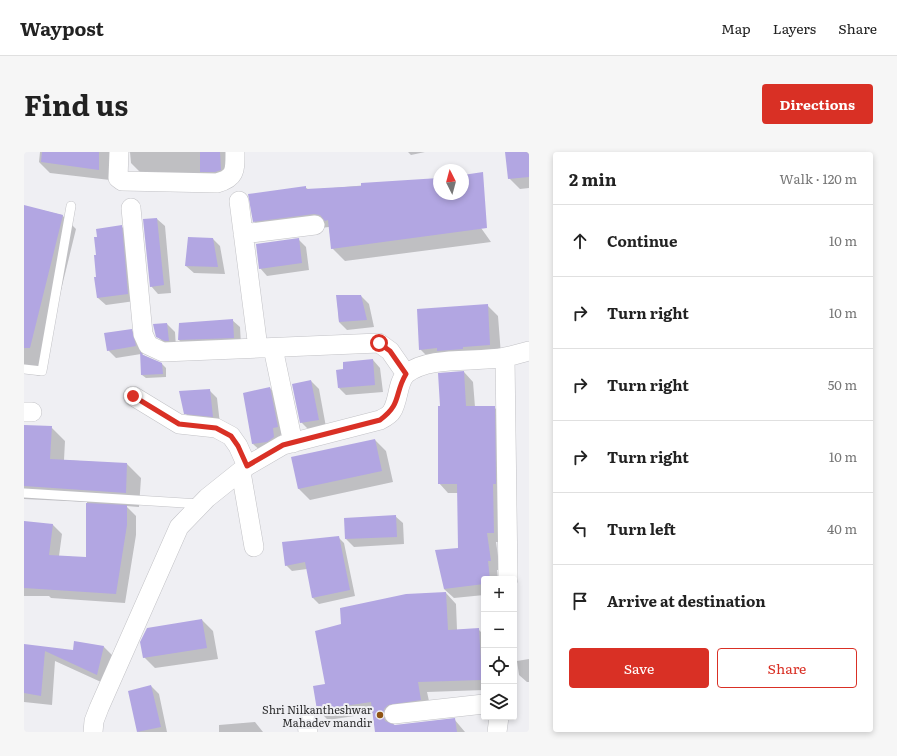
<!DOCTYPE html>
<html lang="en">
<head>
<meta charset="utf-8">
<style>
  :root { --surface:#fff; --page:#f6f6f6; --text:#222; --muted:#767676; --line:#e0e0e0; --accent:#d93025 }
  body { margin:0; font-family:Literata,serif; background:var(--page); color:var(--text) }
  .controls { position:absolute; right:12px; bottom:12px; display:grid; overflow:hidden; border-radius:4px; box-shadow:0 2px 6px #0003 }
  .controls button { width:36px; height:36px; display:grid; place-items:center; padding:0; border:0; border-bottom:1px solid var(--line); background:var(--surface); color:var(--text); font:20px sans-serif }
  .compass { position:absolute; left:409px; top:12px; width:36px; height:36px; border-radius:50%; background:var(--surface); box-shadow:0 2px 6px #0003; rotate:354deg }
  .stop { position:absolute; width:12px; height:12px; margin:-9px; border:3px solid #d93025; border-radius:50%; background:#fff }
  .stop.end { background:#d93025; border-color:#fff; box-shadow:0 1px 4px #0008 }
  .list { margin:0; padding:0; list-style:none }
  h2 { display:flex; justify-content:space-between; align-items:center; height:52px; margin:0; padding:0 16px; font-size:17px }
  h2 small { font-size:13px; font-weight:400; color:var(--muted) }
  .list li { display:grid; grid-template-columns:26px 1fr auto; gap:12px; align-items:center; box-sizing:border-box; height:72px; padding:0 16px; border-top:1px solid var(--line) }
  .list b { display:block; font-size:15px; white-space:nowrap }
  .list em { font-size:13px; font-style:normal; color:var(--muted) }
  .actions { display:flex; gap:8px; padding:12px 16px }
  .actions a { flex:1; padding:9px 0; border:1px solid var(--accent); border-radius:4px; text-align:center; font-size:14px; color:var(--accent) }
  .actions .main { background:var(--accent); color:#fff }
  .icon { flex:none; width:22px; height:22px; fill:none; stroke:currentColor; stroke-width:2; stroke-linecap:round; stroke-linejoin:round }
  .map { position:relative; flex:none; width:505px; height:580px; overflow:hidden; border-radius:4px }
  header { display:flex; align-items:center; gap:24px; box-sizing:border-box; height:56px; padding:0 20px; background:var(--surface); border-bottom:1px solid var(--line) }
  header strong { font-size:19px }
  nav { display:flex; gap:22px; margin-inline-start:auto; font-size:14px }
  .intro { display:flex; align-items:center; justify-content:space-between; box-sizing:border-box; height:96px; padding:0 24px }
  h1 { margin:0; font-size:28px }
  .button { padding:10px 18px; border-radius:4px; background:var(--accent); color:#fff; font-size:14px; font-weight:700 }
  main { display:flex; gap:24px; padding:0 24px }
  aside { flex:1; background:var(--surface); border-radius:4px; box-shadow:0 2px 6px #0003 }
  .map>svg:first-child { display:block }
  .shadow { fill:#0003 }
  .building { fill:#b2a6e2 }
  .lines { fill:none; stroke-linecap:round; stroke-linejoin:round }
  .service-casing { stroke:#c2c2c6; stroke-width:10 }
  .minor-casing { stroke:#c2c2c6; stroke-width:20 }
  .service { stroke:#fff; stroke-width:9 }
  .minor { stroke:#fff; stroke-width:19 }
  .route { stroke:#d93025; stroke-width:5 }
  .poi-dot { fill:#8f5413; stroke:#efeff3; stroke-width:1.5 }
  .labels { text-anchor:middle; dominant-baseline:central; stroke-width:4; stroke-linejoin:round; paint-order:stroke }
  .poi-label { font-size:11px; fill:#2d2d2e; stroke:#efeff3; text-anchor:end }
</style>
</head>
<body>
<header>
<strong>Waypost</strong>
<nav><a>Map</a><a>Layers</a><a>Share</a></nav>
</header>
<div class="intro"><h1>Find us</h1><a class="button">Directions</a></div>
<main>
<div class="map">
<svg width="505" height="580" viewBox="0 0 505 580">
  <rect width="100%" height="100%" fill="#efeff3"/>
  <path class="shadow" d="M16 0H106L97 5 86 28 26 21 15 10Z
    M106 0H218L207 29 118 22 107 11Z
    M384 0H401L387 3Z
    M482 0H505V36L496 37 485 26Z
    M415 27V42H433L467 90 321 109 308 96 305 75 243 82 230 69 281 35 285 38Z
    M0 54 38 63 52 77 16 224 0 220Z
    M133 67 141 74 147 141 134 142 127 134Z
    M97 74 105 82 111 149 82 153 74 146V86Z
    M189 87 196 94 201 122 170 121 162 114Z
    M274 87 282 95 285 118 243 124 236 116Z
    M313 144H337L345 152 350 175 323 178 315 170Z
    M463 153 474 164 477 203 407 208 396 197Z
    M208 168 216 175 217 193 162 196 155 188 156 172Z
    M143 172 151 180 152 196 141 192 133 184Z
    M107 178 115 186 119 202H117L138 212 142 216V225L122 226 118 223 117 202 92 206 84 198Z
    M349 208 356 216 359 240 322 243 315 236Z
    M440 220 449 230 451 255H470L480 265 479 390H472L476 418H473L474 427H460V443L430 446 420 437 435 397V341H424L415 331 417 255Z
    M287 229 295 237 302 275 285 278 277 270Z
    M246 236 253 244 261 282 256 283 258 293 237 299 229 292Z
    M185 238 193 246 196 272 169 269 161 261Z
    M0 274 27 275 41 289 40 308 103 312 117 326 115 355 102 354 112 364V383L101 451 27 446 25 444H0V370L29 373 38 382 35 404 63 406V350L0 347Z
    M351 288 362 299 369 330 286 348 275 337 268 306Z
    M371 364 379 371 380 392 330 395 322 387Z
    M314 385 320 391 331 444 295 452 289 446 283 417 268 419 262 413Z
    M422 441 432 452 433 478 454 477 460 483V538L403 540 407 558 369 568 370 574 430 567 441 580H352L350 561 304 568 294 558 290 535 302 533 318 473 382 443Z
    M178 468 189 479 194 507 131 516 120 505Z
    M0 493 50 499 80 495 90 505 77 530 31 509 28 553 0 550Z
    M505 507V530H503L495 523 493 509Z
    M127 534 135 542 143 580H114Z
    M231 570 239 580H195V573Z"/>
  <path class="building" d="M18 0H75V18L17 10Z
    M176 0H196L197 18 191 20H176Z
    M481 0H505V25L484 27Z
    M459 20 463 76 307 97 304 68 301 69 296 63 290 62 229 70 224 42 282 34V37L337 34V31L415 26V42H439V23Z
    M0 53 39 63 6 196H0Z
    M133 66 140 133 126 135 119 67Z
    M98 73 104 142 73 146 70 125H72L70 103H72L70 85H73L72 77Z
    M164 85 189 86 194 115 161 114Z
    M275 86 278 111 235 117 232 92Z
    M312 143H337L343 168 315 170Z
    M464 152 466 193 439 195V197L413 199V196L395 198 393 157Z
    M209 167 210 186 154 188 155 171Z
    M143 171 145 189H141L132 185 129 172Z
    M108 177 112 194 83 199 80 181Z
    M116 199 119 203 138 211 139 222 117 223Z
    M349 207 351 233 314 236 312 218 319 217V210Z
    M440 219 442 254H471L472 332H469L470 381H463L467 409H464L466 427H460V432L420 437 411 398 434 396 433 332H414V254H416L414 221Z
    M287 228 295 268 276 271 268 232Z
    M246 235 254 275 249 276 250 285 243 290 228 292 219 241Z
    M186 237 189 265 160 262 155 239Z
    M0 273 28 274 26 307 103 311 102 341 0 334Z
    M351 287 358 319 274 337 267 305Z
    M62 351 103 353V373L92 442 0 436V369L29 372 25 403 62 405Z
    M372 363 373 385 321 387 320 366Z
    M315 384 326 438 288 446 281 410 261 414 258 390Z
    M422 440 424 478 455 476 458 528 394 530 397 548 364 553 360 557 359 563 361 569 371 573 431 566 433 580H351L347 550 293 558 289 534 301 532 291 479 317 472 316 456 382 442Z
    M178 467 183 496 119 506 116 490 123 476Z
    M50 489 80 494 73 523 21 499 17 544 0 541V492L49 498Z
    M127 533 137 575 113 580 104 539Z"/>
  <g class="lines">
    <g class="service-casing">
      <path id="service" d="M0 217 18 219 47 54
        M0 341 176 352"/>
    </g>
    <g class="minor-casing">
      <path id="minor" d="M95 0 94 26 98 29 193 31C212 26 211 18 211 0
        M215 49 234 196
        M107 56 119 182 124 193 139 200 355 191 366 199 382 222
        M219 82 291 73
        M249 196 269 291
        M481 206 484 427
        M109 244 155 272 192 276 207 284 214 294 223 314
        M0 260H8
        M217 320 230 395
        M370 562 460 552
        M283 570 284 580
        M69 580 70 569 75 556 155 375 183 346 223 314 259 293 356 268C360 266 366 263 368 259 375 248 373 231 382 222 405 203 453 211 481 205 489 204 497 201 505 199
        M473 580 475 565"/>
    </g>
    <use href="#service" class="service"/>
    <use href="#minor" class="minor"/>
  </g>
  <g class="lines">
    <path class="route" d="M109 244 155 272 192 276 207 284 214 294 223 314 259 293 356 268C378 252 370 242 382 222L366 199 355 191"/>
  </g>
  <circle class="poi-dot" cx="356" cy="563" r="4"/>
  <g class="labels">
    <g class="poi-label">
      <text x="348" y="557">Shri Nilkantheshwar<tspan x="348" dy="13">Mahadev mandir</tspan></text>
    </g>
  </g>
</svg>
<div class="controls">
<button>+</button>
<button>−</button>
<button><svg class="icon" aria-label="locate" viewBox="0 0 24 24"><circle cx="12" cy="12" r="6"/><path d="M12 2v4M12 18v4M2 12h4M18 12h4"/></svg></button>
<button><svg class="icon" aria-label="layers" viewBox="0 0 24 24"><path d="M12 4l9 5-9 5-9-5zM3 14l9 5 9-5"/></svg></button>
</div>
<svg class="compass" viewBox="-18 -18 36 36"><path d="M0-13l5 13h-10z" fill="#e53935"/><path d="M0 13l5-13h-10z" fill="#767676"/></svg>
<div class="stop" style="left:355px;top:191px"></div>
<div class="stop end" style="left:109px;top:244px"></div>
</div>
<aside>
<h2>2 min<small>Walk · 120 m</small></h2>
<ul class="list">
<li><svg class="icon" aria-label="ahead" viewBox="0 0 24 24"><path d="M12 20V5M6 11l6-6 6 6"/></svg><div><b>Continue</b></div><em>10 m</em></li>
<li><svg class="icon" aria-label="right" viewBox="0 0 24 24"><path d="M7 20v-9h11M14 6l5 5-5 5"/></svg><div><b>Turn right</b></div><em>10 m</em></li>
<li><svg class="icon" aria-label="right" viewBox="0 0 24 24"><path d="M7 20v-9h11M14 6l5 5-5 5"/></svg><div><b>Turn right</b></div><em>50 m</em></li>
<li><svg class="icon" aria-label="right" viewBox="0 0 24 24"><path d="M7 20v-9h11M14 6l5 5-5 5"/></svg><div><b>Turn right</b></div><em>10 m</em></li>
<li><svg class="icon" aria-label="left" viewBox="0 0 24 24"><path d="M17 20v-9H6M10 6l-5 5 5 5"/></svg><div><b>Turn left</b></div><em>40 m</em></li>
<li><svg class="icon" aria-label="arrive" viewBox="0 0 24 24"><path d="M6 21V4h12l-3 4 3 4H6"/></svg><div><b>Arrive at destination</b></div></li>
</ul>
<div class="actions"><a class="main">Save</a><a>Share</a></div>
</aside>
</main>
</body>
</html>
